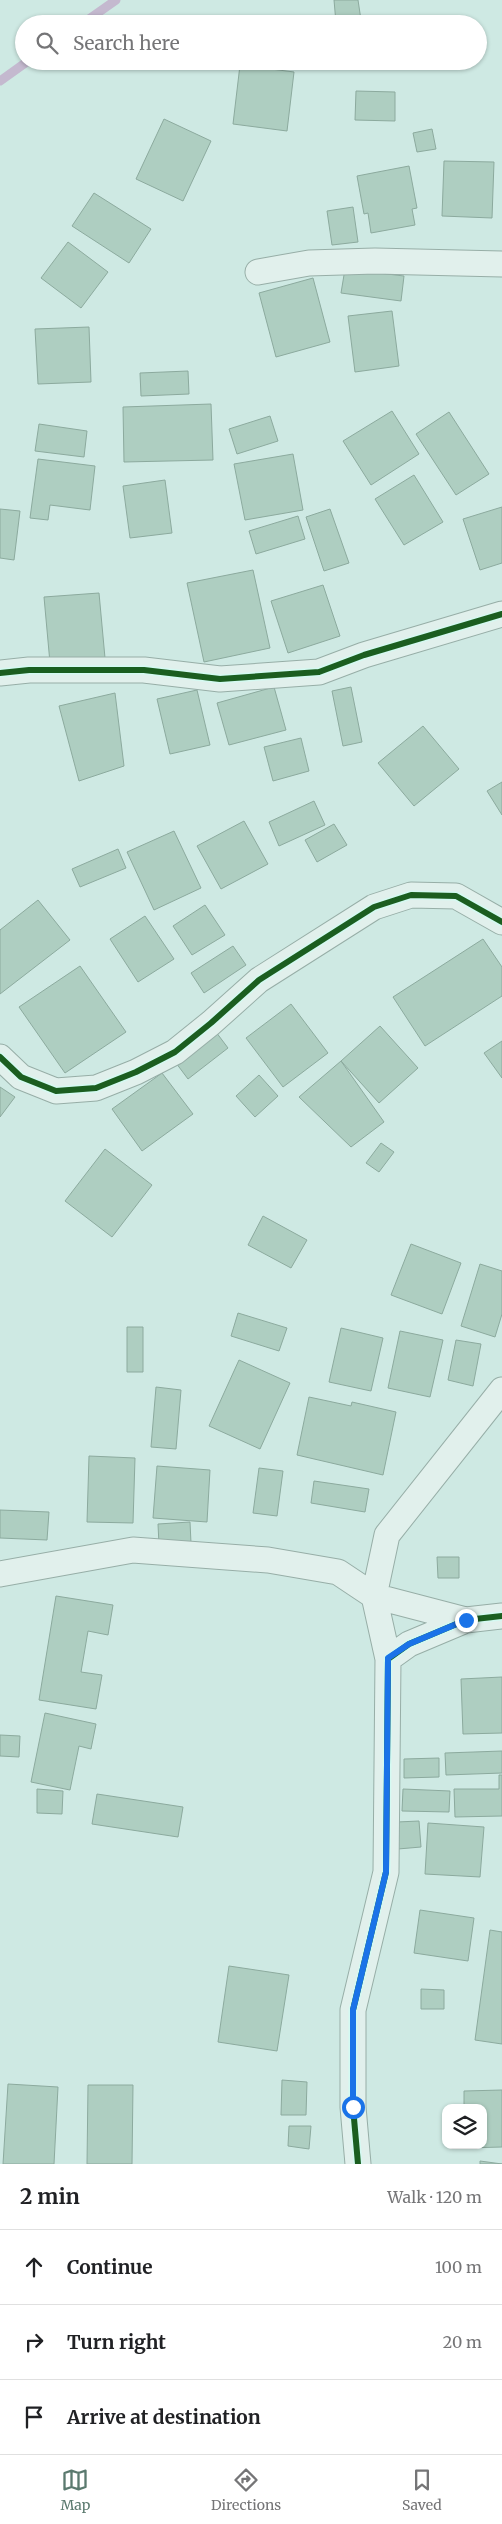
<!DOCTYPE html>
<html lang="en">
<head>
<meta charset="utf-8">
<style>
  :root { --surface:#fff; --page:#f6f6f6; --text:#202124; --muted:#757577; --line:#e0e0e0; --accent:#5b7a6f }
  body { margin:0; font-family:Merriweather,serif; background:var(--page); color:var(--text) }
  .controls { position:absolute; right:15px; bottom:15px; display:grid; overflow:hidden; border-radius:10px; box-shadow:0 1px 4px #0004 }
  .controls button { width:45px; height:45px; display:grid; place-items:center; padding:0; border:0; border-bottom:1px solid var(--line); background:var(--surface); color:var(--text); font:25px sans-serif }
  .stop { position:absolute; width:15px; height:15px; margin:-11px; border:4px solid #1a73e8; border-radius:50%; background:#fff }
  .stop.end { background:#1a73e8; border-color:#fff; box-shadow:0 1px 5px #0008 }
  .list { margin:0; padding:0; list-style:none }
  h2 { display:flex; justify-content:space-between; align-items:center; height:65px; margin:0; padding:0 20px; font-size:21px }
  h2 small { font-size:16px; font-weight:400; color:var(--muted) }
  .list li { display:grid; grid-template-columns:32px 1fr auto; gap:15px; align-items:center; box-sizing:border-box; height:75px; padding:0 20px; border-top:1px solid var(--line) }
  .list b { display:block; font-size:19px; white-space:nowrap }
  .list em { font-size:16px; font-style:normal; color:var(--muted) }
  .icon { flex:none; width:28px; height:28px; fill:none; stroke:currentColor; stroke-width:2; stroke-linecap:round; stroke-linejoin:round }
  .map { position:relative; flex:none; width:502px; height:2164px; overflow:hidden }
  .search { position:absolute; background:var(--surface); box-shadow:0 1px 4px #0004; left:15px; right:15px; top:15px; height:55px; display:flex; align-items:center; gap:12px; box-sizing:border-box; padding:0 18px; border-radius:28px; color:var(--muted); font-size:19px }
  .sheet { height:290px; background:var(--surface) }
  nav { display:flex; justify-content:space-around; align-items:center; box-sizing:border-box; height:70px; border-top:1px solid var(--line); background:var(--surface); font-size:14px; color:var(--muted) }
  nav a { display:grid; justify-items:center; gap:2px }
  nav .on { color:var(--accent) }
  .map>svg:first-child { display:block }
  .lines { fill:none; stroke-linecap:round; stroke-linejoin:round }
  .stream { stroke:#c4b9cf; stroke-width:9 }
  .building { fill:#aecec1; stroke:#8caa9e }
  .street-casing { stroke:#97aea7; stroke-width:27 }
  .street { stroke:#e1f0ec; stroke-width:25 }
  .cycleway-casing { stroke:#d4faf2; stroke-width:9 }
  .cycleway { stroke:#1b5e20; stroke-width:6 }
  .route { stroke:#1a73e8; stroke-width:6 }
</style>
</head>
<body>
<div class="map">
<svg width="502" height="2164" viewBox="0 0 502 2164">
  <rect width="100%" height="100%" fill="#cee9e3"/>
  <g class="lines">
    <path class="stream" d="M82 24 116 0
      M0 81 28 61"/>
  </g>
  <path class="building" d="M334 0H358L361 20 336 23Z
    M240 65 294 72 287 131 233 124Z
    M356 91 395 92V121L355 120Z
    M164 119 211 141 183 201 136 179Z
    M432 129 436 149 417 152 413 133Z
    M444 161 494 162 492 218 442 216Z
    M409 166 417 208 412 209 415 225 371 233 368 213 364 214 357 176Z
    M94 193 151 229 129 263 72 226Z
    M353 207 358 242 332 245 327 211Z
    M68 242 108 272 81 308 41 278Z
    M345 269 404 276 401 301 341 293Z
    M313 278 330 342 276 357 259 293Z
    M392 311 399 366 355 372 348 316Z
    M89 327 91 382 38 384 35 329Z
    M188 371 189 394 141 396 140 373Z
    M211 404 213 460 124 462 123 407Z
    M392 411 419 454 371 485 343 441Z
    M449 412 489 474 456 495 416 434Z
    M270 416 278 441 237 454 229 429Z
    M39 424 87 431 84 457 35 451Z
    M293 454 303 510 245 520 234 464Z
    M38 459 95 466 90 510 50 505 48 520 30 518Z
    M414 475 443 522 404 545 375 499Z
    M165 480 172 533 130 538 123 486Z
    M502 507V563L480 570 463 519Z
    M0 509 20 511 14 560 0 558Z
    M330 509 349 563 324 571 306 517Z
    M298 516 305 539 256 554 249 531Z
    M253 570 270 648 204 662 187 583Z
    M323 585 340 636 288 653 271 601Z
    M99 593 105 658 50 663 44 597Z
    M274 687 286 730 229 745 217 703Z
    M351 687 362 742 343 746 332 691Z
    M197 690 210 745 170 754 157 699Z
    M115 693 124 766 79 781 59 706Z
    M423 726 459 769 414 806 378 763Z
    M301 738 309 771 273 781 264 747Z
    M502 782V815L487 791Z
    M314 801 325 825 279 846 269 822Z
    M244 821 268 864 221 889 197 846Z
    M334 824 347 845 317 862 305 840Z
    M174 831 201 888 154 910 127 852Z
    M118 849 126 868 80 887 72 869Z
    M38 900 70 940 0 994V930Z
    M205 905 225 935 192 955 173 926Z
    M145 916 174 959 138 982 110 939Z
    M483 939 502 967V996L425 1046 393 997Z
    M233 946 246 965 204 993 191 973Z
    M80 966 126 1032 65 1073 19 1007Z
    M291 1004 328 1053 283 1087 246 1038Z
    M380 1026 418 1068 379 1103 341 1061Z
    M216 1032 228 1048 188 1079 176 1063Z
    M502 1041V1078L484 1053Z
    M341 1061 384 1122 351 1147 299 1097Z
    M162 1073 193 1114 142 1151 112 1109Z
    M259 1075 278 1096 255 1117 236 1096Z
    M0 1087 15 1097 0 1117Z
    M381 1143 394 1152 379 1172 366 1163Z
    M105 1149 152 1185 112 1237 65 1201Z
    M263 1216 307 1240 291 1268 248 1245Z
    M411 1244 461 1263 442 1314 391 1295Z
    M480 1264 502 1271V1314L495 1337 461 1326Z
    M238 1313 287 1328 279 1351 231 1336Z
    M127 1327H143V1372H127Z
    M341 1328 383 1338 371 1391 329 1382Z
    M400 1331 443 1340 430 1397 388 1388Z
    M456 1340 481 1344 473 1386 448 1380Z
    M239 1360 290 1383 260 1449 209 1426Z
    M156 1387 181 1390 176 1449 151 1447Z
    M309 1397 351 1406 352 1402 396 1412 383 1475 297 1455Z
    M89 1456 135 1458 133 1523 87 1522Z
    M157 1466 210 1470 207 1522 153 1518Z
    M259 1468 283 1471 277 1516 253 1513Z
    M314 1481 369 1489 365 1512 311 1503Z
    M0 1510 49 1512 47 1540 0 1538Z
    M190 1522 191 1543 159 1545 158 1524Z
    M437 1557H459V1578H438Z
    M56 1596 113 1605 108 1635 88 1631 81 1672 102 1675 96 1709 39 1700Z
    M502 1677V1733L463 1734 461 1679Z
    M45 1713 96 1724 91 1749 79 1746 70 1790 31 1782Z
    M0 1735 20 1736 19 1757 0 1756Z
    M502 1751V1773L446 1775 445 1753Z
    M439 1758V1777L404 1778V1759Z
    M499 1775H502V1816L455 1817 454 1789H499Z
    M37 1789 63 1791 62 1814 37 1813Z
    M403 1789 450 1791 449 1812 402 1811Z
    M97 1794 183 1807 178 1837 92 1824Z
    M419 1821 421 1847 398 1849 397 1822Z
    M428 1823 484 1827 480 1877 425 1874Z
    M420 1910 474 1918 468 1961 414 1953Z
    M490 1930 502 1932V2044L475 2040Z
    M229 1966 289 1975 277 2051 218 2042Z
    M421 1989 444 1990V2009H421Z
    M282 2080 307 2082 306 2115H281Z
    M8 2084 58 2087 54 2164H3Z
    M88 2085H133L132 2164H87Z
    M502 2090V2147L465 2148V2145H483V2108H464V2091Z
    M289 2126H311L309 2149 288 2146Z
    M480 2161 502 2164H480Z"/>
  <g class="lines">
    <g class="street-casing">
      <path id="street" d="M258 272 309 263 375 261 502 264
        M0 673 29 670H144L220 679 319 672 364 655 502 614
        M0 1057 21 1077 56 1091 96 1088 136 1072 175 1052 211 1023 259 980 374 907 411 895 456 896 502 922
        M0 1574 133 1550 268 1560 338 1572 374 1596 466 1620
        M388 1659 374 1596 387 1535 502 1390
        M358 2164 353 2107V2010L386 1872 388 1659 409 1644 466 1620 502 1616"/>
    </g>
    <use href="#street" class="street"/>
    <g class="cycleway-casing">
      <path id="cycleway" d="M0 673 29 670H144L220 679 319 672 364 655 502 614
        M0 1057 21 1077 56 1091 96 1088 136 1072 175 1052 211 1023 259 980 374 907 411 895 456 896 502 922
        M358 2164 353 2107V2010L386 1872 388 1659 409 1644 466 1620 502 1616"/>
    </g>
    <use href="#cycleway" class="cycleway"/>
  </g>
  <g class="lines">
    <path class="route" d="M353 2107V2010L386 1872 388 1658 409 1644 466 1620"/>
  </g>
</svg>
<div class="controls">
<button><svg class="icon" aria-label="layers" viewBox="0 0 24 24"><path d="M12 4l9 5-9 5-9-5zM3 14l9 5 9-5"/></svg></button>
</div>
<div class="stop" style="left:353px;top:2107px"></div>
<div class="stop end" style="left:466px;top:1620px"></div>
<div class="search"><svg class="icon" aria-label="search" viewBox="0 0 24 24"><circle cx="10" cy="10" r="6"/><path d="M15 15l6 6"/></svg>Search here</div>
</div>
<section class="sheet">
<h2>2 min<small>Walk · 120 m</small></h2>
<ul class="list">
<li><svg class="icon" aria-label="ahead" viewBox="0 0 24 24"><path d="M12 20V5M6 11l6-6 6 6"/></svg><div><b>Continue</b></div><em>100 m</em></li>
<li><svg class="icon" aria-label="right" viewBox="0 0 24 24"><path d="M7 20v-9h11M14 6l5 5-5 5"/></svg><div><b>Turn right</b></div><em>20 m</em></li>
<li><svg class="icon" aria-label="arrive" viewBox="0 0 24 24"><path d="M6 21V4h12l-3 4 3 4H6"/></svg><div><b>Arrive at destination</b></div></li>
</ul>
</section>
<nav>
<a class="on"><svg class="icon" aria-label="map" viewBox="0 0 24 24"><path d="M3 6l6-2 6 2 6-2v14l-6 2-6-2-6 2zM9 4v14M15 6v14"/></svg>Map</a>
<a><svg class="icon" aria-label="directions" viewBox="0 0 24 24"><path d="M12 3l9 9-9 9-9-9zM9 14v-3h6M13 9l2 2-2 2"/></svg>Directions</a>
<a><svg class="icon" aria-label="saved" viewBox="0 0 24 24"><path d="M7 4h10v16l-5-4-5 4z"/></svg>Saved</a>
</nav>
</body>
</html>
